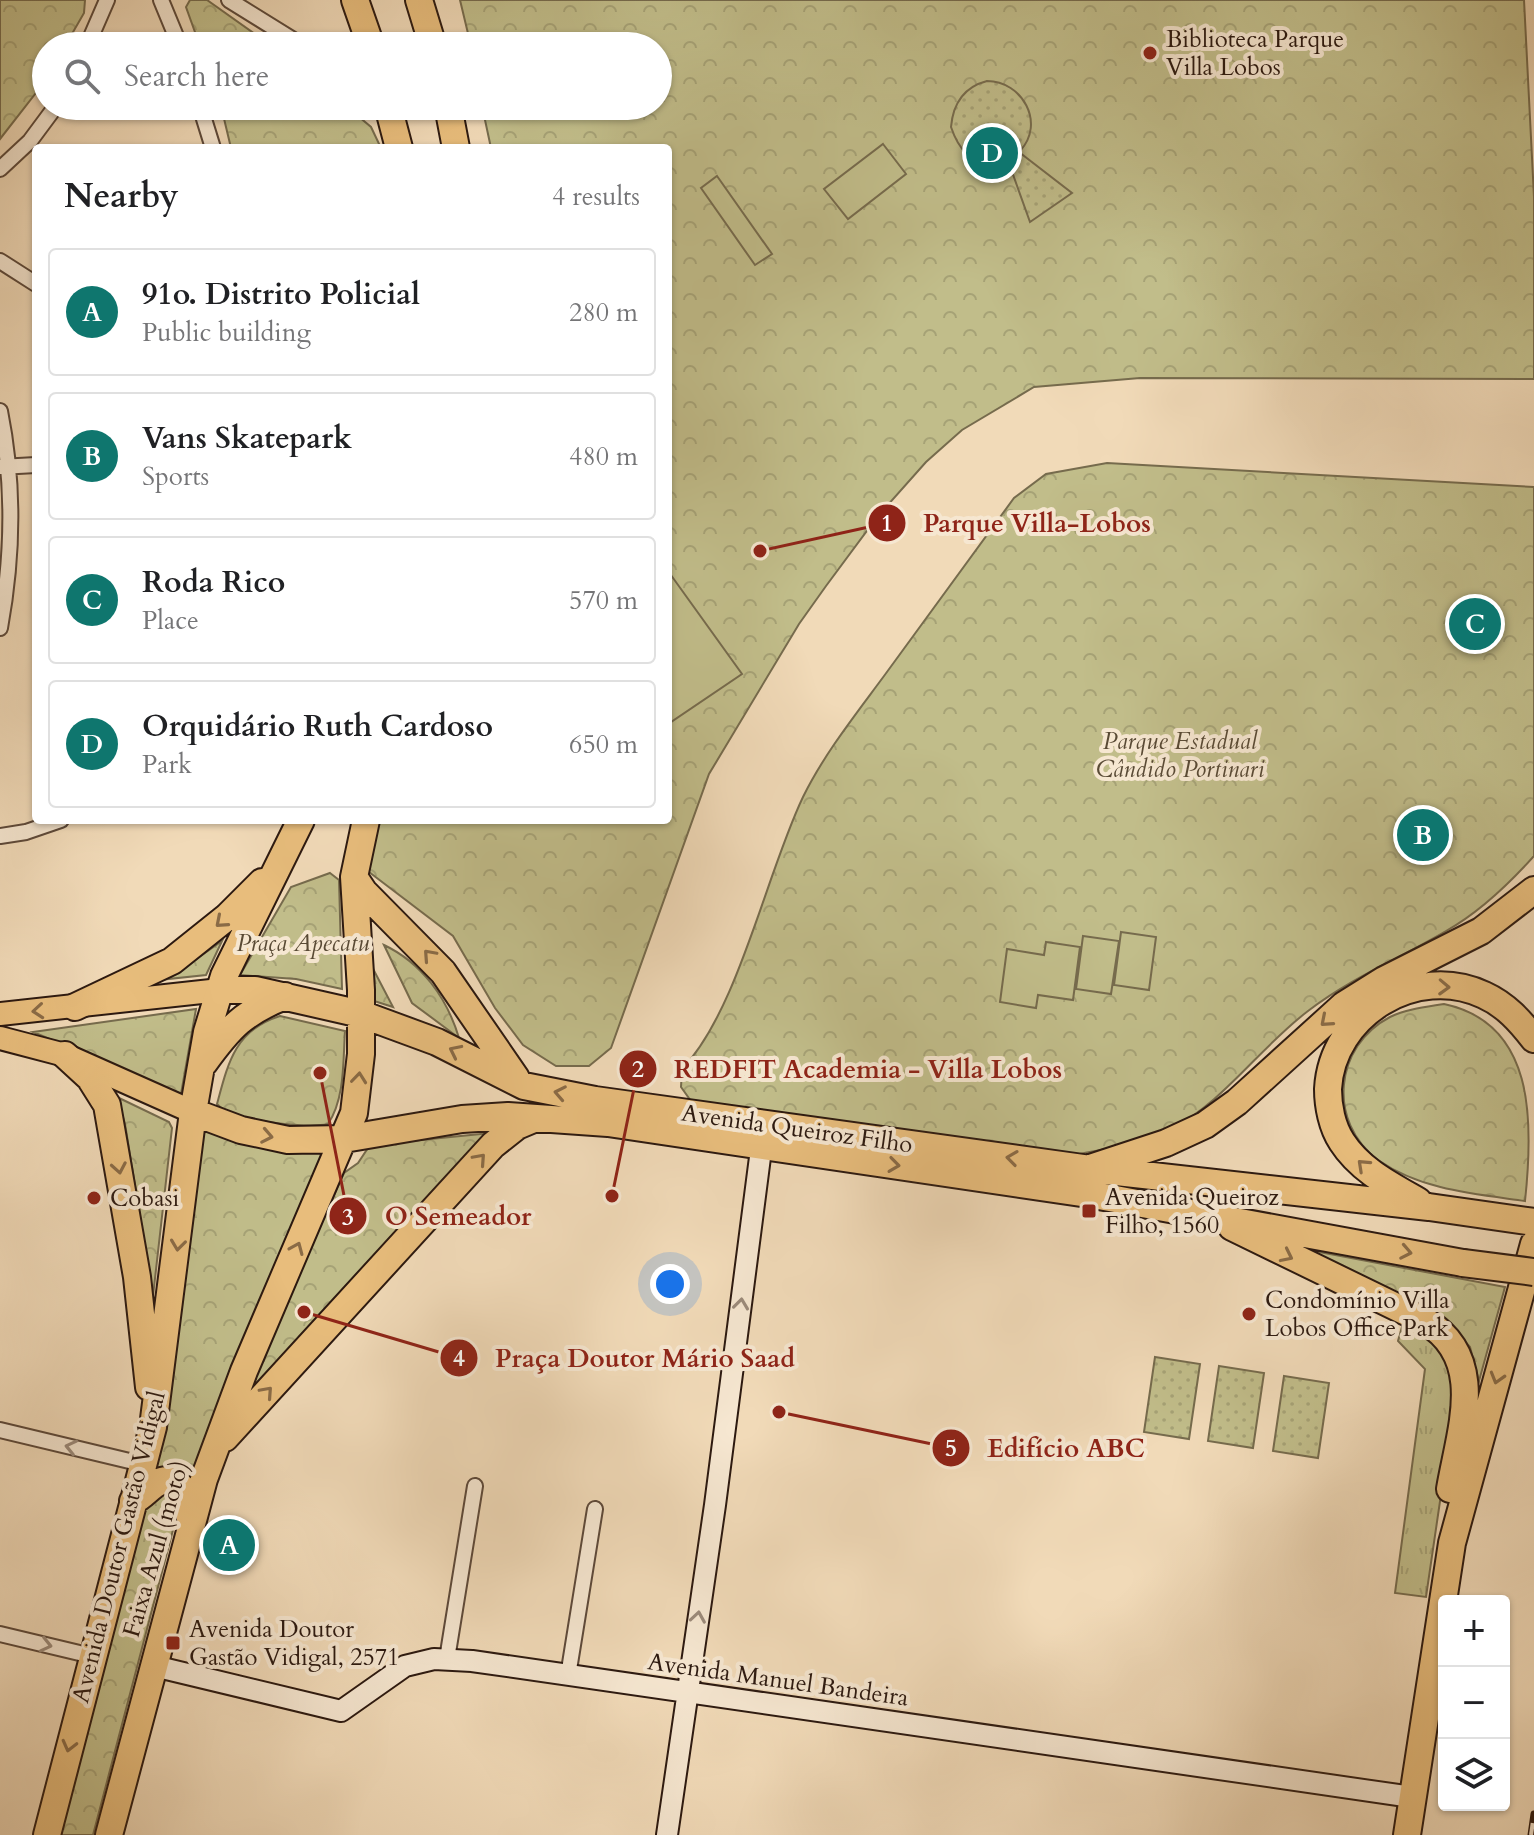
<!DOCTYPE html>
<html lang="en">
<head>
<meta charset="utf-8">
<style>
  :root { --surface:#fff; --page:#f6f6f6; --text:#202124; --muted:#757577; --line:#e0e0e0; --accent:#0f766e }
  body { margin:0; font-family:Cardo,serif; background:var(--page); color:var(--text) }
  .controls { position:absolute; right:24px; bottom:24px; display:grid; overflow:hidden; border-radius:8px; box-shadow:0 2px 6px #0004 }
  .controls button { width:72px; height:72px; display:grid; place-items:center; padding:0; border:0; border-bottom:2px solid var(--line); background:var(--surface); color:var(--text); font:40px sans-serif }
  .you { position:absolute; left:670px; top:1284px; width:28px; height:28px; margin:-20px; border:6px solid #fff; border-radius:50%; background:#1a73e8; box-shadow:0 0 0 12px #1a73e833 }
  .badge { display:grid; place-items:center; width:52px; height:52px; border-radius:50%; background:var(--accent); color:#fff; font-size:26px; font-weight:700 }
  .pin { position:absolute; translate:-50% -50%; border:4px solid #fff; box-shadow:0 2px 8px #0006 }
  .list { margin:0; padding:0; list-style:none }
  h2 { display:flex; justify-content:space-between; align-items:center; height:104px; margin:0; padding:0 32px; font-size:34px }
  h2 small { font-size:26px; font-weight:400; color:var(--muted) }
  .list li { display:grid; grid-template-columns:52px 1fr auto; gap:24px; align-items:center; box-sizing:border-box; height:128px; margin:0 16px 16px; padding:0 16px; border:2px solid var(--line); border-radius:8px }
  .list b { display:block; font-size:30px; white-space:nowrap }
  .list p { margin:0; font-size:26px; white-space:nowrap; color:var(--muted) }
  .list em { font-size:26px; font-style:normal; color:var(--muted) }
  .icon { flex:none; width:44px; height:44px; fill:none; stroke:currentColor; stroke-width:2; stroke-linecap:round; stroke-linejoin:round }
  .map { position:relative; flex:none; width:1534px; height:1835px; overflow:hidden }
  .search { position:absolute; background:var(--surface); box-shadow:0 2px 6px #0004; left:32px; top:32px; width:640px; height:88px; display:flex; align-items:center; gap:20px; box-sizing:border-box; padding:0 28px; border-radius:44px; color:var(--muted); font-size:30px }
  .panel { position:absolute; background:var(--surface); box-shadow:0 2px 6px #0004; left:32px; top:144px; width:640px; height:680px; border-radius:8px }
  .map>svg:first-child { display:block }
  .grass { fill:url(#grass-tufts); stroke:#766b4d; stroke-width:2 }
  .forest { fill:url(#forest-crowns); stroke:#766b4d; stroke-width:2 }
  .garden { fill:url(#garden-dots); stroke:#766b4d; stroke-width:2 }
  .pitch { fill:#c1bd8a; stroke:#766b4d; stroke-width:2 }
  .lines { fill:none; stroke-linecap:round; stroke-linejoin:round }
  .street-casing { stroke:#5d493a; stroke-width:18 }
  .secondary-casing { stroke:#2c1910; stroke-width:24 }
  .primary-casing { stroke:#2c1910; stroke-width:26 }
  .highway-casing { stroke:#2c1910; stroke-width:30 }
  .street { stroke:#f6e7d1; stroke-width:14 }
  .secondary { stroke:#f6e7d1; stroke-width:20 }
  .primary { stroke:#e8bd7c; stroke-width:22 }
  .highway { stroke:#e8bd7c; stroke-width:26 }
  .rail-casing { stroke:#2c1910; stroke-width:7 }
  .rail { stroke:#f6e7d1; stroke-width:4; stroke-dasharray:12; stroke-linecap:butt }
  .highway-bridge-casing { stroke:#2c1910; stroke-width:30; stroke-linecap:butt }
  .highway-bridge { stroke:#e8bd7c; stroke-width:26 }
  .oneway { stroke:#8a6b46 }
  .oneway2 { stroke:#9b8a7a }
  .poi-dot { fill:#8f2418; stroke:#f6e7d1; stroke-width:3 }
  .labels { text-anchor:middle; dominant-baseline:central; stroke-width:8; stroke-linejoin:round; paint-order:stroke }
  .poi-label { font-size:24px; fill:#2c1910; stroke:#f6e7d1; text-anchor:start }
  .park-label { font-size:24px; font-style:italic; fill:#594a35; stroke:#f6e7d1 }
  .street-label { font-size:24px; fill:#2c1910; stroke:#f6e7d1 }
  .leader { fill:none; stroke:#8f2418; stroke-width:3 }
  .callout-dot { fill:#8f2418; stroke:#f6e7d1; stroke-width:3 }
  .mark-label { font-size:24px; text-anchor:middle; font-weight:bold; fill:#fff }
  .callout-label { font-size:26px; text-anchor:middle; font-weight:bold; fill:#8f2418; stroke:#f6e7d1; stroke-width:8; stroke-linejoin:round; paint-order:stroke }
</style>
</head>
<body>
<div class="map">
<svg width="1534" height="1835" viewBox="0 0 1534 1835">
  <defs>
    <pattern id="grass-tufts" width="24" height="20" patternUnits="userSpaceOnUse" patternTransform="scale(2)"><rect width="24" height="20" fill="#c1bd8a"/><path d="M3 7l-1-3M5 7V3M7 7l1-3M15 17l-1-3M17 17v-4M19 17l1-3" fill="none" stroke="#a6a276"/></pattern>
    <pattern id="forest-crowns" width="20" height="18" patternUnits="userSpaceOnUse" patternTransform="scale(2)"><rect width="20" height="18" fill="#c1bd8a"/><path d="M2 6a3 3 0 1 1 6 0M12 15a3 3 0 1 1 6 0" fill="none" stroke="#a6a276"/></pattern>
    <pattern id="garden-dots" width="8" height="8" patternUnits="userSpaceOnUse" patternTransform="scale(2)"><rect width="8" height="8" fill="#c1bd8a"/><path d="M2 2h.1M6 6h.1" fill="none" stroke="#a6a276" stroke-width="1.8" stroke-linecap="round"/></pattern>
  </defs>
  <rect width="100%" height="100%" fill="#f1dab8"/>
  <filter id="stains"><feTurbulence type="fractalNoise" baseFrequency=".0025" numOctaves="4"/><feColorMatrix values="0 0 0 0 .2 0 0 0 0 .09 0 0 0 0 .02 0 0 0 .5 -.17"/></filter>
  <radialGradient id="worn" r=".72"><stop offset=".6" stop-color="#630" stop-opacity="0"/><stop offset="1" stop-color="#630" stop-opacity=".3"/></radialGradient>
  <path class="grass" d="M1404 1320 1446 1353 1456 1392 1426 1597 1395 1593 1425 1369 1398 1341Z"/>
  <path class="forest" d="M0 0H85L84 13 65 46H46V80L0 139Z
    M190 0H207L272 46H200L186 7Z
    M460 0H1524L1534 197V379L1140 378 1034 387 962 430 926 462 878 516 826 586 799 624 709 774 611 1048 589 1066H556L523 1045 495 1008 453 936 369 872 365 843 370 820H668V148H491L482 106H658V46H471Z
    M221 106H346L371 127 381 148H231Z
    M1107 463 1534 487V856C1508 885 1480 912 1446 931 1400 958 1351 978 1308 1011 1259 1048 1225 1101 1170 1130 1142 1145 1106 1148 1075 1155L691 1101 681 1087 682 1069C738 1011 766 874 803 797 824 754 856 714 884 676 928 616 971 557 1014 498L1046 474Z
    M330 873 339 880 342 989 296 979 240 975 291 887Z
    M222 941 206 975 168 979Z
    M384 945C422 963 447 998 459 1038L412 1003Z
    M369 961 393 1007 371 1000Z
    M1444 1004C1534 1023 1534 1118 1525 1201 1475 1194 1421 1190 1378 1160 1327 1122 1334 1046 1390 1017 1407 1009 1426 1007 1444 1004Z
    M196 1009 181 1094 33 1032Z
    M280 1016 345 1031C343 1061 345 1099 328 1124 307 1129 231 1121 217 1104 228 1063 235 1030 280 1016Z
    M117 1097 169 1122 172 1128 153 1296 125 1124Z
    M206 1131 262 1148 323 1152 324 1158 194 1482 154 1472 202 1135Z
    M491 1133 247 1402 242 1398 344 1173 358 1163 370 1145Z
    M1314 1251 1505 1287 1479 1381 1470 1347 1447 1321 1313 1256Z
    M166 1488 179 1507 93 1835H56L146 1503Z"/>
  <path class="garden" d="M987 81C1022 81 1046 123 1020 151L1015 149 1072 193 1030 222 1006 155 1005 161C976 169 960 154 951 127 953 104 964 87 987 81Z
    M1155 1357 1200 1364 1189 1439 1144 1432Z
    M1219 1366 1264 1373 1253 1448 1208 1441Z
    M1284 1376 1329 1383 1318 1458 1273 1451Z"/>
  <path class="pitch" d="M883 144 906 174 848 219 824 189Z
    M717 176 772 254 755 265 701 188Z
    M668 571 742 674 668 724Z
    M1121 932 1156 937 1149 990 1114 985Z
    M1083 936 1119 941 1111 994 1076 989Z
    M1046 942 1080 947 1073 1000 1038 995 1036 1008 1000 1002 1007 949 1044 955Z"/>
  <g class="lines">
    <g class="street-casing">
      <path id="street" d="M161 0 180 46
        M229 0 303 46
        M87 46 107 0
        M200 106 213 148
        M0 169 30 141 56 106
        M0 261 36 284
        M0 411C14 481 13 557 0 628
        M0 467 36 465
        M0 836 26 832 61 820
        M0 1430 142 1464
        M0 1634 92 1656
        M447 1659 475 1486
        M568 1676 595 1509"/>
    </g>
    <g class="secondary-casing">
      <path id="secondary" d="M154 1666 341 1711 405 1666 434 1659 472 1661 1412 1797
        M667 1835 715 1505 763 1134"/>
    </g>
    <g class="primary-casing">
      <path id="primary" d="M0 1014 220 990
        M0 1038 65 1055 193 1112"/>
    </g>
    <g class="highway-casing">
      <path id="highway" d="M355 0 371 46
        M419 0 433 46
        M388 106 399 148
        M448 106 456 148
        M354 877 364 892 443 972 516 1078
        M220 990H255L361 1014 437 1042 524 1086 595 1100 1090 1169 1429 1207 1534 1222
        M75 1007 172 961 227 917 262 882
        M65 1055 90 1078 107 1105 137 1277 149 1387
        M204 1063C230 1027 244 1012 285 996
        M193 1112 241 1130 288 1140 344 1139 462 1119 508 1116 608 1123 1088 1194 1463 1263
        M1093 1167 1166 1143 1205 1125 1237 1102 1344 1005 1384 980 1481 931 1534 890
        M1418 1201C1390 1185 1360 1170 1342 1142 1332 1127 1328 1106 1328 1089 1332 1014 1416 963 1484 995 1506 1005 1520 1021 1534 1039
        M1232 1227 1425 1321C1488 1358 1460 1430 1450 1489
        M225 1438 493 1145 517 1126 536 1118
        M133 1501C151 1492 159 1469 181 1487L191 1521
        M47 1835 153 1427 193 1112 207 1032 224 976 301 820
        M109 1835 204 1479 244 1371 354 1113 361 1054V990L354 877 366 820
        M1407 1835 1452 1543 1534 1244"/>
    </g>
    <use href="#street" class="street"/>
    <use href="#secondary" class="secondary"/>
    <use href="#primary" class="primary"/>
    <use href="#highway" class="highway"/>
    <g class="rail-casing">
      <path id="rail" d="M1531 1835 1534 1814"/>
    </g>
    <use href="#rail" class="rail"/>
    <g class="highway-bridge-casing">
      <path id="highway-bridge" d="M1463 1263 1534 1272"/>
    </g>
    <use href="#highway-bridge" class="highway-bridge"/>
  </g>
  <defs><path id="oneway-chevron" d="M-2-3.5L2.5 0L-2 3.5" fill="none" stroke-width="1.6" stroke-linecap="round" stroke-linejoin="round" transform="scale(2)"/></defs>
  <g class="oneway">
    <use href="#oneway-chevron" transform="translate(221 922) rotate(139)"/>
    <use href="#oneway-chevron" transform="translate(429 955) rotate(-132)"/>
    <use href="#oneway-chevron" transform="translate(1444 987) rotate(2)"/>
    <use href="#oneway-chevron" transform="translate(38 1011) rotate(175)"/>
    <use href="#oneway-chevron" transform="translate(1326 1021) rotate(139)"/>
    <use href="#oneway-chevron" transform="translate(455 1051) rotate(-154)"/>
    <use href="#oneway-chevron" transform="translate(359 1078) rotate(-84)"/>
    <use href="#oneway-chevron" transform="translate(560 1093) rotate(-169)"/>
    <use href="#oneway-chevron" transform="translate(267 1136) rotate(11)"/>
    <use href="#oneway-chevron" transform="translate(1012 1158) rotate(-172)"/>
    <use href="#oneway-chevron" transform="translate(480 1159) rotate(-48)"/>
    <use href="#oneway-chevron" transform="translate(894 1165) rotate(8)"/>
    <use href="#oneway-chevron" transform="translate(1363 1165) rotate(-137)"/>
    <use href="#oneway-chevron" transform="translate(119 1168) rotate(80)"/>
    <use href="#oneway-chevron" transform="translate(178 1245) rotate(97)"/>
    <use href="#oneway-chevron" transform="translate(297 1248) rotate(-67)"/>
    <use href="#oneway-chevron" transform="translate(1406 1252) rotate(11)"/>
    <use href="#oneway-chevron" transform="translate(1287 1256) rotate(26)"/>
    <use href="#oneway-chevron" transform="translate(1497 1378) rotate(106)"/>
    <use href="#oneway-chevron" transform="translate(267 1392) rotate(-48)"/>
    <use href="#oneway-chevron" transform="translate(69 1746) rotate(104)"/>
  </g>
  <g class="oneway2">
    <use href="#oneway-chevron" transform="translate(741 1304) rotate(-83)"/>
    <use href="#oneway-chevron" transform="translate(71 1447) rotate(-167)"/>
    <use href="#oneway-chevron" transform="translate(698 1617) rotate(-81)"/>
    <use href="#oneway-chevron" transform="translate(46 1645) rotate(13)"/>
  </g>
  <g class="poi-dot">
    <circle cx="1150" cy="53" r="8"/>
    <circle cx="94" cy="1198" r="8"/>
    <rect x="1081" y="1203" width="16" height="16" rx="4"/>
    <circle cx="1249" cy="1314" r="8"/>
    <rect x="165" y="1635" width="16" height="16" rx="4"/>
  </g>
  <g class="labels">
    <g class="poi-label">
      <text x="1166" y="39">Biblioteca Parque<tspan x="1166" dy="28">Villa Lobos</tspan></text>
      <text x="1105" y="1197">Avenida Queiroz<tspan x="1105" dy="28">Filho, 1560</tspan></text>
      <text x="110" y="1198">Cobasi</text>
      <text x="1265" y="1300">Condomínio Villa<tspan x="1265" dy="28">Lobos Office Park</tspan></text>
      <text x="189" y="1629">Avenida Doutor<tspan x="189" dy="28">Gastão Vidigal, 2571</tspan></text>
    </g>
    <g class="park-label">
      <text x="1180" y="741">Parque Estadual<tspan x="1180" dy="28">Cândido Portinari</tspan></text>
      <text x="303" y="943">Praça Apecatu</text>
    </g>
    <g class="street-label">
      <text transform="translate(797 1129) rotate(8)">Avenida Queiroz Filho</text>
      <text transform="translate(119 1547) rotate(-76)">Avenida Doutor Gastão Vidigal</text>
      <text transform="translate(156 1549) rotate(-74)">Faixa Azul (moto)</text>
      <text transform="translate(778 1680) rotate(8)">Avenida Manuel Bandeira</text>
    </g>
  </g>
  <path class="leader" d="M760 551L887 523M612 1196L638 1069M320 1073L348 1216M304 1312L459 1358M779 1412L951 1448"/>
  <g class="callout-dot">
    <circle cx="760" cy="551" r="8"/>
    <circle cx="612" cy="1196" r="8"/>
    <circle cx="320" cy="1073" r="8"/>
    <circle cx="304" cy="1312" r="8"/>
    <circle cx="779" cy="1412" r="8"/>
    <circle cx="887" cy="523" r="20"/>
    <circle cx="638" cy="1069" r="20"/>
    <circle cx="348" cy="1216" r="20"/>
    <circle cx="459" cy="1358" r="20"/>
    <circle cx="951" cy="1448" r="20"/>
  </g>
  <g class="mark-label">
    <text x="887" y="531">1</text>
    <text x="638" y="1077">2</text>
    <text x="348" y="1225">3</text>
    <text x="459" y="1366">4</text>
    <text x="951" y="1456">5</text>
  </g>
  <g class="callout-label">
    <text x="1037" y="532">Parque Villa-Lobos</text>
    <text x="868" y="1078">REDFIT Academia - Villa Lobos</text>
    <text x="458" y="1225">O Semeador</text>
    <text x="645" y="1367">Praça Doutor Mário Saad</text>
    <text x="1066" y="1457">Edifício ABC</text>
  </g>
  <rect width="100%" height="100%" filter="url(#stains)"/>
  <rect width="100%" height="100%" fill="url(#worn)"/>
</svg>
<div class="controls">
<button>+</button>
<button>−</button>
<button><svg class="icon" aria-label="layers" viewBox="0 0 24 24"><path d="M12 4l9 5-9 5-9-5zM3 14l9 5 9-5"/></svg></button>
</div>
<div class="you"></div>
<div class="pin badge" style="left:229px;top:1545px">A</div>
<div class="pin badge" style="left:1423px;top:835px">B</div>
<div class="pin badge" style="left:1475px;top:624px">C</div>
<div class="pin badge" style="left:992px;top:153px">D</div>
<div class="search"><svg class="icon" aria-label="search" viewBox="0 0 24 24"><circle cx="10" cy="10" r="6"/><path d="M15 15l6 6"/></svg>Search here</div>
<section class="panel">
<h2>Nearby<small>4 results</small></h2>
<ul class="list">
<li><span class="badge">A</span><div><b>91o. Distrito Policial</b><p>Public building</p></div><em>280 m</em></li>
<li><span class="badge">B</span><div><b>Vans Skatepark</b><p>Sports</p></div><em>480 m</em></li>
<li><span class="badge">C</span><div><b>Roda Rico</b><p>Place</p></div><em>570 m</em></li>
<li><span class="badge">D</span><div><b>Orquidário Ruth Cardoso</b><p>Park</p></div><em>650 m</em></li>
</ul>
</section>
</div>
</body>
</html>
